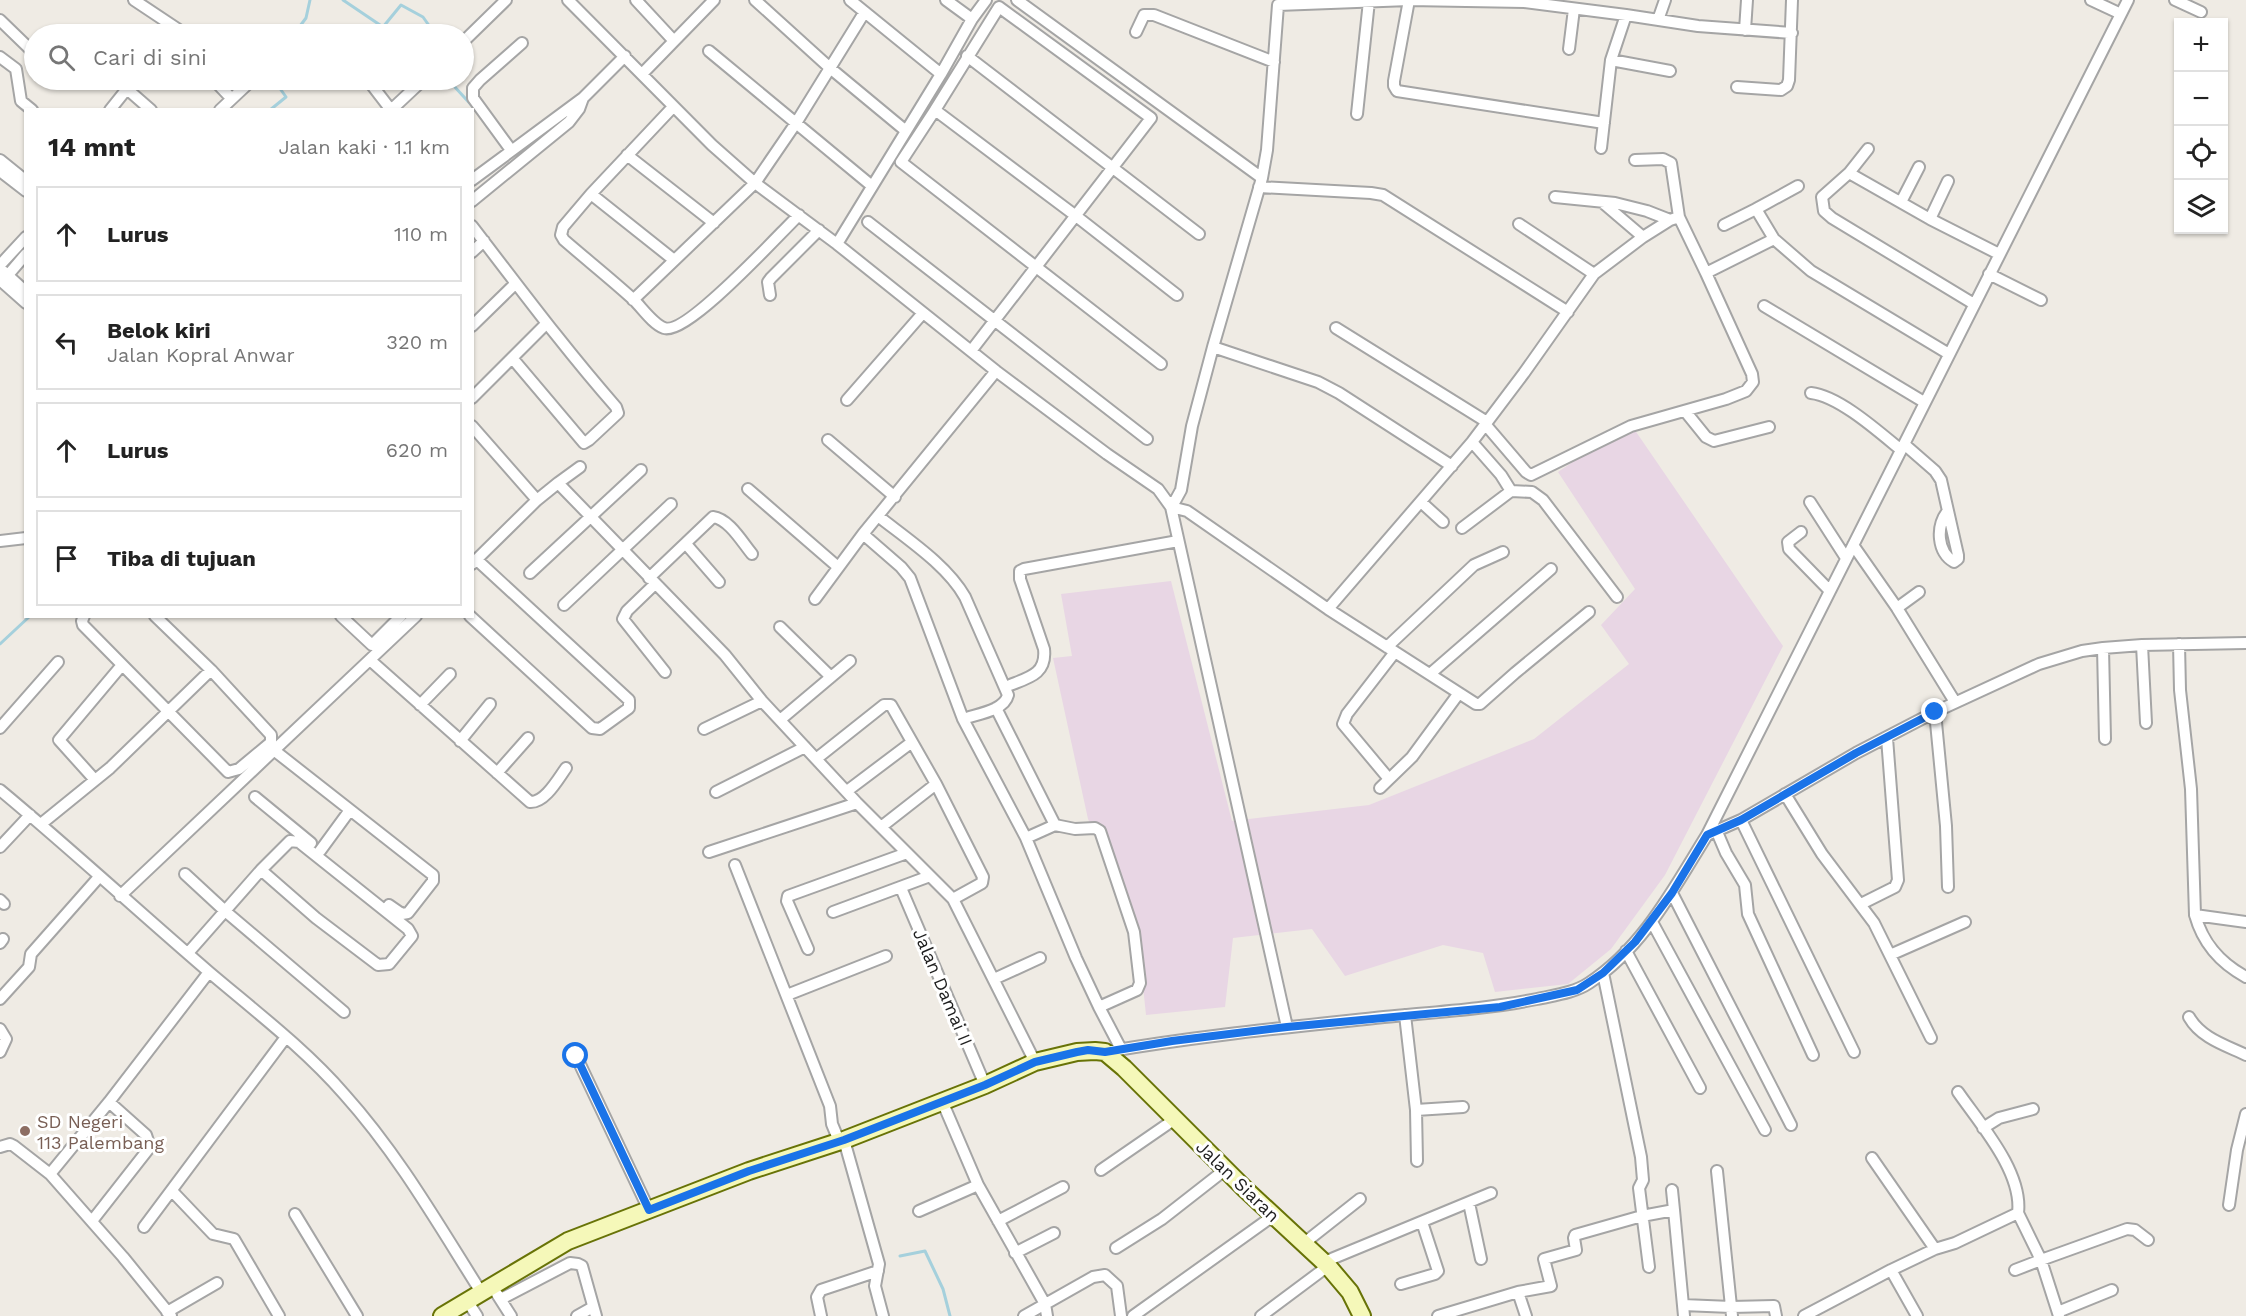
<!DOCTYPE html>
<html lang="id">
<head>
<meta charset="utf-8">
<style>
  :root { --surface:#fff; --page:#f6f6f6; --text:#222; --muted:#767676; --line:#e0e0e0 }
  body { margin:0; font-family:"Work Sans",sans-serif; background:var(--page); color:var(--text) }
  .controls { position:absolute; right:18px; top:18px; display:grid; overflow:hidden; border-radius:0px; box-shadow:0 2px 4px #0004 }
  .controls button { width:54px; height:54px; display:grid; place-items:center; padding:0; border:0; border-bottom:2px solid var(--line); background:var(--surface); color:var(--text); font:30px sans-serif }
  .stop { position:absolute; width:18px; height:18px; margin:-14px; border:4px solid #1a73e8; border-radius:50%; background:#fff }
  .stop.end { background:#1a73e8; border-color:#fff; box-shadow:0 2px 6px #0008 }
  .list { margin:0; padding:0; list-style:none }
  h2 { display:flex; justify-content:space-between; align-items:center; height:78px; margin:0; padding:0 24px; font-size:26px }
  h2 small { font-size:20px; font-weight:400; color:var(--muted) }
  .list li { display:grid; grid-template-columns:39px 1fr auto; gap:18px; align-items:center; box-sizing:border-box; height:96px; margin:0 12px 12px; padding:0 12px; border:2px solid var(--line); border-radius:0px }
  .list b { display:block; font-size:22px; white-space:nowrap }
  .list p { margin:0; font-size:20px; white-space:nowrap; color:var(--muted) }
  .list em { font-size:20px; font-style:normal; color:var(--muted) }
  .icon { flex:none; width:33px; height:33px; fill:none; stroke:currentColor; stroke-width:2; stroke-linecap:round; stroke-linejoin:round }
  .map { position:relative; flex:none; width:2246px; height:1316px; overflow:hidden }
  .search { position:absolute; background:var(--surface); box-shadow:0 2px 4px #0004; left:24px; top:24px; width:450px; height:66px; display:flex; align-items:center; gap:15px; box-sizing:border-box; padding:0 21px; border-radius:33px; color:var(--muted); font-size:22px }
  .panel { position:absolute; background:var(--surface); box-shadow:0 2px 4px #0004; left:24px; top:108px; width:450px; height:510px; border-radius:0px }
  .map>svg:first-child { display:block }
  .industrial { fill:#e8d6e4 }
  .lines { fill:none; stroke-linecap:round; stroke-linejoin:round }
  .stream { stroke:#a5d0dc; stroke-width:3 }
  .street-casing { stroke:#a5a5a5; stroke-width:14 }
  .secondary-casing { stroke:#687307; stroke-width:20 }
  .street { stroke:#fff; stroke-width:10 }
  .secondary { stroke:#f5f8b9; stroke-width:16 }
  .route { stroke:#1a73e8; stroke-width:8 }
  .education-dot { fill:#8d6e63; stroke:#fff; stroke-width:2 }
  .labels { text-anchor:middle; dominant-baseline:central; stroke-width:6; stroke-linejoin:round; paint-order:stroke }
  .street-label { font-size:18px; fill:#1e1e1e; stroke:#fff }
  .education-label { font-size:18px; fill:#785e54; stroke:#fff; text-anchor:start }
</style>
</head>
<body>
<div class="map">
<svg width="2246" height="1316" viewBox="0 0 2246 1316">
  <rect width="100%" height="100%" fill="#efebe4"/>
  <path class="industrial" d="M1630 423 1783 646 1665 875 1611 949 1568 984 1495 992 1483 953 1443 945 1345 976 1312 929 1233 938 1225 1007 1146 1015 1137 928 1088 819 1053 658 1072 656 1061 594 1171 581 1232 821 1369 805 1534 739 1629 664 1601 625 1635 589 1558 472Z"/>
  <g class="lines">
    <path class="stream" d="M343 0 383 27 401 5 423 17 435 34
      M294 34 306 18 310 0
      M464 74V77
      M460 80 453 85 475 109
      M270 110 286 97 274 80
      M0 644 30 616
      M900 1256 925 1251 943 1289 950 1316"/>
    <g class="street-casing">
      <path id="street" d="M134 0 185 34
        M568 0 712 145 755 183 837 244 996 371 1107 454 1158 489 1171 507 1287 1027
        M636 0 674 41
        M755 0 830 68 906 131
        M850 0 941 74
        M946 0 972 19
        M1017 0 1262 178
        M1409 0 1394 81V86L1397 91 1604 123
        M2091 0 2121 14
        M2175 0 2201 12
        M0 20 34 53
        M1658 20 1665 0
        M1745 30 1747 0
        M1136 32 1144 15H1154L1274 62
        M464 41 506 0
        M1569 49 1574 9
        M709 51 872 186
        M967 56 1199 234
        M0 57 16 69 21 101 32 110
        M1611 60 1670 71
        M642 74 714 0
        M214 80 231 98
        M368 80 391 110
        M1737 87 1781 90 1787 86 1789 80 1792 0
        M127 89 151 110
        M673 107 591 194 563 227 561 235 564 240C587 260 611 279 634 300 642 308 653 324 664 328 687 336 779 234 799 215
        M110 110 134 80
        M220 110 252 80
        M391 110 423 80
        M935 110 999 7 1151 118 971 351
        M1357 114 1369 1
        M1601 148 1611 60 1626 15
        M1868 149 1849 173 1822 197 1824 211 1832 218 1974 304
        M511 150 473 98V88L480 80 522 43
        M627 155 714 223
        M0 160 26 181
        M0 171 26 191
        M1849 173 1930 219 1999 254
        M472 180 583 98 625 56
        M1259 187 1371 193 1383 195 1568 312
        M591 194 674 260
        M1555 197 1615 203 1647 211 1670 220
        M472 201 569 122 579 109 583 98
        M1602 202 1643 237
        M1901 202 1919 167
        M1756 209 1798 186
        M1679 217 1706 273
        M1930 219 1948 181
        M868 222 1147 439
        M1519 224 1594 274
        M1724 225 1756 209 1774 239
        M472 226C519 287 565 349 616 407L618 413 589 440 584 443 513 359
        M837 244 941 74 972 19 986 0
        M472 252 484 241
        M0 265 26 237
        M3 271 26 292
        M1989 274 2041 300
        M0 280 26 303
        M2 282 26 254
        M770 295 768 282 771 278 819 230
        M633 300 755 183 796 123 864 13
        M1764 306 1924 402
        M472 326 515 284
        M1336 328 1487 422
        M1213 347 1318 382 1339 393 1452 466
        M1161 364 901 162 935 110 1076 216 1177 295
        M1811 393C1839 396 1879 432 1901 450
        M472 398 546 324
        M847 400 923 313
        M1685 411 1706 437 1714 441 1769 427
        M1485 424 1526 472 1531 475 1631 426 1726 399 1746 391 1753 382 1752 374 1706 273 1774 239 1811 271 1949 354
        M472 426 537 500
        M828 440 895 497
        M1904 444 1935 471 1941 480 1958 555V559L1954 562C1937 552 1936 527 1947 512
        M558 483 580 467
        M748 489 838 567
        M1511 491 1532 492 1543 500 1617 597
        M1421 502 1443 522
        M1810 502 1846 558
        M1168 503 1175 501 1181 490 1192 426 1213 347 1262 178 1267 150 1278 5 1409 0 1524 2 1626 15 1698 26 1792 33
        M1171 507 1187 511 1328 609 1476 704H1480L1515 673 1589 612
        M878 516C907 539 947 565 965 597L1008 695C1004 711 977 714 963 719
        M1462 528 1511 491 1501 475 1472 442
        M1801 532 1788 542 1789 549 1830 591
        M863 534 901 567 910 578 963 719 1026 838 1076 958 1099 1007 1121 1049
        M0 541 26 538
        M686 544 719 582
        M1853 545 1897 608 1955 702
        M472 564 537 500 558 483 725 655 762 701 857 803 953 899 1035 1062
        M530 573 641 470
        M649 578 713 517C729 519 742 542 752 554
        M655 584 627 611 623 619 665 672
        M815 599 863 534 996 371
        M564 605 671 504
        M1897 608 1919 592
        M1328 609 1472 442 1524 373 1594 274 1643 237 1670 220 1679 217 1671 163 1663 159 1635 160
        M84 616 82 621 83 625 228 772 239 769 269 744 271 742V735L211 670 155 616
        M341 616 372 645 401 616
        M470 616 592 728 600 729 629 708V700L477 560
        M780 627 831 677
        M2179 644 2180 690 2191 789 2195 915 2246 922
        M2142 645 2146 723
        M1387 647 1474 565 1503 552
        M2103 648 2105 739
        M370 660 530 802C545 803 558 779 566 768
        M1430 674 1551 569
        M1005 687C1026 678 1047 676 1044 649L1020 579V571L1024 569 1178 541
        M420 705 450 674
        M996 708 1055 825 1075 829 1095 828 1100 831 1134 932 1140 983 1137 990 1099 1007
        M1935 712 1946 826 1948 887
        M780 720 850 661
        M0 728 58 662
        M704 729 762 701
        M460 741 490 704
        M275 751 433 875V881L408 913 402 914 389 905
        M816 759 884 705H891L936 784 983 877 982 883 953 899
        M497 773 528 738
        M1389 779 1343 724 1347 714 1395 652
        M95 780 59 740 122 665
        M1380 788 1412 757 1459 693
        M0 790C71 849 139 912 209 972 255 1011 305 1049 344 1094 398 1154 438 1224 481 1292
        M847 791 912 742
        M716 792 805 747
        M1785 794 1822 854 1874 923 1931 1038
        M255 797 311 843
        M1741 820 1854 1052
        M41 824 110 768 211 670
        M881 827 936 784
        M1717 832 1726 853 1745 885 1748 914 1813 1055
        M1707 835 1741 820 1856 753 1935 712 2039 664 2082 651 2103 648 2142 645 2246 643
        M1026 838 1055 825
        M0 847 30 815
        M320 851 350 810
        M709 852 857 803
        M735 865 830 1106 832 1124 839 1141
        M185 874 225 911 344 1012
        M901 888 985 1085
        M1672 893 1791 1125
        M120 896 416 616
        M0 900 4 904
        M1861 904 1895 887 1898 880 1887 738
        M833 912 930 876
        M2195 915C2203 944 2220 963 2246 977
        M1652 922 1765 1130
        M0 943 3 939
        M808 949 787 901 788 896 907 853
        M1626 951 1700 1088
        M188 953 261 870 290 841 299 842 408 929 412 936 389 964 378 965 316 918 261 870
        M1890 955 1965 922
        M1603 973 1641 1157 1643 1180 1639 1188 1649 1267
        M994 979 1040 958
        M787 995 886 956
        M0 999 29 967 31 954 99 877
        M1405 1015 1416 1110 1417 1161
        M2189 1017C2201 1038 2225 1045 2246 1055
        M0 1029 6 1039 0 1052
        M1105 1052C1197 1036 1291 1027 1384 1017 1436 1012 1487 1009 1537 999 1555 995 1574 993 1589 983 1643 948 1674 888 1707 835L2128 0
        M576 1056 649 1210
        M942 1101 978 1185 1045 1304 1047 1316
        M1416 1110 1463 1107
        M1983 1128 1999 1118 2033 1109
        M844 1140 879 1264 875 1286 883 1316
        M0 1147 10 1144 14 1146 50 1174 123 1257 171 1316
        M1872 1158 1935 1249
        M1101 1170 1175 1119
        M1717 1171 1732 1316
        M50 1174 109 1102 209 972
        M1672 1190 1674 1210
        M172 1191 213 1234 234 1239 279 1316
        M1469 1203 1481 1259
        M2229 1205 2237 1150 2246 1114
        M919 1211 978 1185
        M2018 1213 2041 1260 2127 1229 2135 1230 2148 1240
        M295 1214 357 1316
        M92 1221 150 1147 146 1135 109 1102
        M998 1221 1063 1187
        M144 1227 286 1037
        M1303 1244 1360 1199
        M1116 1248 1162 1219 1226 1169
        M1015 1253 1054 1233
        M1324 1262 1491 1193
        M1891 1270 1917 1316
        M2015 1270 2041 1260 2059 1316
        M1401 1284 1435 1274 1438 1271 1422 1222
        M1518 1292 1551 1286 1544 1259 1576 1250 1574 1238 1575 1235 1642 1216 1674 1210 1684 1316
        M497 1294 511 1316
        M501 1299 570 1263 578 1264 582 1266 596 1316
        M468 1302 477 1316
        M1683 1305 1731 1307 1774 1306 1776 1316
        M167 1312 217 1283
        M2058 1312 2112 1290
        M577 1316 593 1307
        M821 1316 817 1297 821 1290 878 1271
        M1024 1316 1093 1277 1105 1275 1117 1286 1121 1316
        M1133 1316 1273 1216
        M1261 1316 1328 1266
        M1438 1316 1518 1292 1526 1316
        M1804 1316 1891 1270 1935 1249 1955 1243 2018 1213C2023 1172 1980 1124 1958 1092"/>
    </g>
    <g class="secondary-casing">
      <path id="secondary" d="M442 1316 568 1241 749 1171 844 1140 985 1085 1035 1062 1077 1052 1095 1051 1105 1052 1124 1068 1245 1189 1328 1266 1350 1292 1362 1316"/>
    </g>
    <use href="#street" class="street"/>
    <use href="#secondary" class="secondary"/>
  </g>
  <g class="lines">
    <path class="route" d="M576 1056 649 1210 749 1171 844 1140 985 1085 1035 1062 1077 1052 1088 1050 1105 1052 1172 1041 1287 1027 1500 1007 1577 990 1603 973 1635 942 1672 893 1707 835 1741 820 1856 753 1935 712"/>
  </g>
  <circle class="education-dot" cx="25" cy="1131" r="6"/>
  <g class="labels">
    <g class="street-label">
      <text transform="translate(943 987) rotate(67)">Jalan Damai II</text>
      <text transform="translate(1238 1181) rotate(44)">Jalan Siaran</text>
    </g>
    <g class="education-label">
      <text x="37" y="1121">SD Negeri<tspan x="37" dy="21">113 Palembang</tspan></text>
    </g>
  </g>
</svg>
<div class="controls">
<button>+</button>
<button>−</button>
<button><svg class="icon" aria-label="locate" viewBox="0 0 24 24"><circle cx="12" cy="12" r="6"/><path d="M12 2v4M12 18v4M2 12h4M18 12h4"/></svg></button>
<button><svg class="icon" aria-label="layers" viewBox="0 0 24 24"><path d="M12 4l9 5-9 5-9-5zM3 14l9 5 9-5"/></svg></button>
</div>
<div class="stop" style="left:576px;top:1056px"></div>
<div class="stop end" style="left:1935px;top:712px"></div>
<div class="search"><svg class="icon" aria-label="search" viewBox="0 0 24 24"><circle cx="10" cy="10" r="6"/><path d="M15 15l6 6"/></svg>Cari di sini</div>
<section class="panel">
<h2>14 mnt<small>Jalan kaki · 1.1 km</small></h2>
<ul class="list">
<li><svg class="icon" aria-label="ahead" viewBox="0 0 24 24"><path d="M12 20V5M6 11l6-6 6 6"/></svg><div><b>Lurus</b></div><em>110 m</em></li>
<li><svg class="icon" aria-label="left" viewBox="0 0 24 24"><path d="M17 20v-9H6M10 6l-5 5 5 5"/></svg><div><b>Belok kiri</b><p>Jalan Kopral Anwar</p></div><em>320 m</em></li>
<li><svg class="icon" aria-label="ahead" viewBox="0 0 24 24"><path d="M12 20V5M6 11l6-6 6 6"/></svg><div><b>Lurus</b></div><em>620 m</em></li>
<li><svg class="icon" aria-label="arrive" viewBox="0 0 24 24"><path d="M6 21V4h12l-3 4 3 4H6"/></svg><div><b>Tiba di tujuan</b></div></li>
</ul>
</section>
</div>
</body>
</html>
